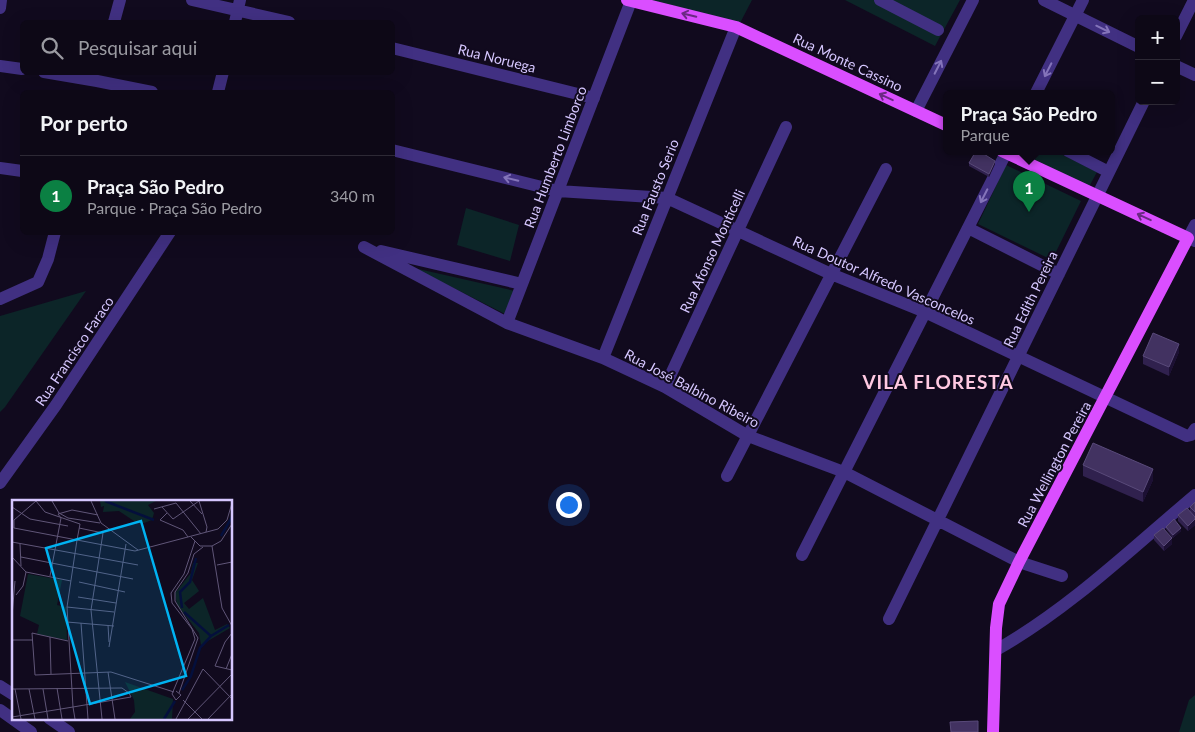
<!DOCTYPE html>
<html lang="pt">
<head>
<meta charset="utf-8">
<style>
  :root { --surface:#0d0816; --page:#1b1623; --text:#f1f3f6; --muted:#9a9aa1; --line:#2d2935; --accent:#0b8043 }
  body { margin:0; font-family:Lato,sans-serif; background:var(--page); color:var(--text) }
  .controls { position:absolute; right:15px; top:15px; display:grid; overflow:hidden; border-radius:8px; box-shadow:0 5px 20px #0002 }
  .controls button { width:45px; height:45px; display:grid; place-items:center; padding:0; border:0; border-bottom:1px solid var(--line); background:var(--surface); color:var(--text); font:25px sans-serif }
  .you { position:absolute; left:568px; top:504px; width:18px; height:18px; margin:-12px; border:4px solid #fff; border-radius:50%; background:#1a73e8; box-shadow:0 0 0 8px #1a73e833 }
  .badge { display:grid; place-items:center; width:32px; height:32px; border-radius:50%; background:var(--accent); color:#fff; font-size:16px; font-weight:700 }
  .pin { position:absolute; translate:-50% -41px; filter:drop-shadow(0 1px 2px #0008) }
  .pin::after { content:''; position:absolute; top:26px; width:18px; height:15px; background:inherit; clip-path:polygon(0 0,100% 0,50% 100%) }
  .popup { position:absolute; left:943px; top:90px; width:172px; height:65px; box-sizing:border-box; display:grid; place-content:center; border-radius:8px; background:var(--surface); filter:drop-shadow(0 1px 4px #0005); font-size:16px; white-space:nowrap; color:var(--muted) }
  .popup b { font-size:19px; color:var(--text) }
  .popup::after { content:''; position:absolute; left:50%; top:100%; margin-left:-10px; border:10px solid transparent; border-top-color:var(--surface) }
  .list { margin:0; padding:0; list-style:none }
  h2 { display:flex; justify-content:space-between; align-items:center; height:65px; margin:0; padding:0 20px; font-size:21px }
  h2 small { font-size:16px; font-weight:400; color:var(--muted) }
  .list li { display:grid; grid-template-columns:32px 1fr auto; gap:15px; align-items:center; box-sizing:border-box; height:80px; padding:0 20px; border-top:1px solid var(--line) }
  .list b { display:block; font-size:19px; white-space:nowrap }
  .list p { margin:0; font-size:16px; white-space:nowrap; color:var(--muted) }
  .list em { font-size:16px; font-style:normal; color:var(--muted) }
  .icon { flex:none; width:28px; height:28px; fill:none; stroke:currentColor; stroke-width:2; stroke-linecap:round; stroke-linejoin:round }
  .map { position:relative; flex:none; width:1195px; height:732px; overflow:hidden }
  .search { position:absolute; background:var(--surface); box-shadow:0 5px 20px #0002; left:20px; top:20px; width:375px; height:55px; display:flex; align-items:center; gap:12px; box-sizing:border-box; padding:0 18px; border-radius:8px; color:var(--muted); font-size:19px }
  .panel { position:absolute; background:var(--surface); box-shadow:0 5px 20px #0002; left:20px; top:90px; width:375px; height:145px; border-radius:8px }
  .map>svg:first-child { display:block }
  .green { fill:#0c2528 }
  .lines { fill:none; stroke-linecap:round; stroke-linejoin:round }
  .minor { stroke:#413082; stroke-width:12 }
  .major { stroke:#da4eff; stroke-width:12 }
  .wall { fill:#30214e }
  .shaded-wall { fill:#1c1033 }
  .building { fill:#423261; stroke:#594a7a }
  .oneway { stroke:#6b2983 }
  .oneway2 { stroke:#8474ba }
  .labels { text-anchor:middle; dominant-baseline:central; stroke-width:4; stroke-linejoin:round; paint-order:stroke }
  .street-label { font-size:14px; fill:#d6c7ff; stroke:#110a1e }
  .district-label { font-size:19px; font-weight:bold; letter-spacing:1px; fill:#ffc9e2; stroke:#110a1e }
  .inset-river { fill:none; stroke:#040f3c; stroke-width:2.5 }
  .inset-road { fill:none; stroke:#605678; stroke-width:1 }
  .view { fill:#00b2f2; fill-opacity:0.15; stroke:#00b2f2; stroke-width:2.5 }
  .inset-edge { fill:none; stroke:#d6c7ff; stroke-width:2.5 }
</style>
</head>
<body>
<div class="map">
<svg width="1195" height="732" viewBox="0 0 1195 732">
  <rect width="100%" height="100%" fill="#110a1e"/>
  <path class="green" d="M644 0H752L739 25Z
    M845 0H960L935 46Z
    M1018 151H1055L1097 172 1089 187Z
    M1006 165 1081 201 1052 260 978 224Z
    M466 208 519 225 510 261 457 245Z
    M414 268 515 291 505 314Z
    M86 291 5 407 0 412V316Z
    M1195 695V732H1179L1189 700Z"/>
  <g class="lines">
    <path class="minor" d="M192 0 289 22
      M880 0 938 30
      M1044 0 1139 47
      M0 8 1 0
      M114 22 120 0
      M235 22 240 0
      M1176 36 1194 0
      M392 48 594 98
      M0 66 22 69
      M1176 66 1195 75
      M44 72 97 81 152 92
      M218 92 223 72
      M1036 93 1083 0
      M916 111 973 0
      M392 150 558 191 667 198 831 274 925 312 1187 436 1191 435 1195 429
      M1068 151 1109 172
      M0 168 22 171
      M1195 225 1188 238 1195 241
      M968 228 1059 274
      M364 247 507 323 603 358 665 387 748 436 844 472 1019 562 1062 576
      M381 251 522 284
      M0 299 38 282 48 259 55 232
      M507 323 631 1
      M603 358 736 27
      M665 387 786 127
      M727 476 886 169
      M0 483 56 405 170 232
      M802 555 1007 151
      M889 619 1144 101
      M996 650C1069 609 1131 549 1195 495
      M0 686 14 695
      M0 710 31 732
      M49 718 69 732"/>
    <path class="major" d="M627 0 736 27 946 125
      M993 732 996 628 999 604 1019 562 1188 238 1002 151"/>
  </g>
  <path class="wall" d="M969 163 995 164 989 177 969 166Z
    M1179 352 1169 376 1143 364V356Z
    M1083 465 1153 480 1143 502 1083 476Z
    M1195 502V525L1188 531 1178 521V515L1190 511V507Z
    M1166 527 1181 531 1173 538 1166 529Z
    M1154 535 1172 544 1164 551 1154 540Z"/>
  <path class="shaded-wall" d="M995 161V164L989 177V174Z
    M1179 344V352L1169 376V367Z
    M1153 469V480L1143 502V492Z
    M1195 519V525L1188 531V526Z
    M1181 528V531L1173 538V535Z
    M1172 538V544L1164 551V546Z"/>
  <path class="building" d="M976 151H979L995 161 989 174 969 163Z
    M1153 333 1179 344 1169 367 1143 356Z
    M1093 443 1153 469 1143 492 1083 465Z
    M1195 502V512L1190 507Z
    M1187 508 1195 517V519L1188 526 1178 515Z
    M1174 519 1181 528 1173 535 1166 527Z
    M1163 528 1172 538 1164 546 1154 535Z
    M978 721V732H951L950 722Z"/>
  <defs><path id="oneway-shaft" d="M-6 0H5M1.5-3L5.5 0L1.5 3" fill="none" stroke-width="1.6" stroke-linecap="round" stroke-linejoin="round" transform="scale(1.25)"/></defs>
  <g class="oneway">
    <use href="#oneway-shaft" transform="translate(689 15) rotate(-166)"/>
    <use href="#oneway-shaft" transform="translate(886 97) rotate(-155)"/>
    <use href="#oneway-shaft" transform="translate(1144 217) rotate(-155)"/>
  </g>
  <g class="oneway2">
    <use href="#oneway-shaft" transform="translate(1103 29) rotate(26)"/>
    <use href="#oneway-shaft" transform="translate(938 67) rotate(-63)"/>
    <use href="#oneway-shaft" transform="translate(1048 70) rotate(117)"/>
    <use href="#oneway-shaft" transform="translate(511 179) rotate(-166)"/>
    <use href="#oneway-shaft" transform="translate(984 196) rotate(117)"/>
  </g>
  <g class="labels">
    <g class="street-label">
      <text transform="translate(497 58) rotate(14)">Rua Noruega</text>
      <text transform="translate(848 62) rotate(25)">Rua Monte Cassino</text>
      <text transform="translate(555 157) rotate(-69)">Rua Humberto Limborco</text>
      <text transform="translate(655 187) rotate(-68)">Rua Fausto Serio</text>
      <text transform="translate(712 251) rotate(-65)">Rua Afonso Monticelli</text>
      <text transform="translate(884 280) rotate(24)">Rua Doutor Alfredo Vasconcelos</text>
      <text transform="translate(1030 299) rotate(-64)">Rua Edith Pereira</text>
      <text transform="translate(74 351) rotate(-56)">Rua Francisco Faraco</text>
      <text transform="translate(692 388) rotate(28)">Rua José Balbino Ribeiro</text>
      <text transform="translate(1054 464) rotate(-62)">Rua Wellington Pereira</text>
    </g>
    <g class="district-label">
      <text x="938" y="381">VILA FLORESTA</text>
    </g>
  </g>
  <g transform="translate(12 500)">
    <rect width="220" height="220" fill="#110a1e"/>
    <path d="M88 1H144L136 5 142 13 140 20 132 23H125L107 11 91 12 92 6 89 7ZM181 63H186L180 80 187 91 172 103 177 109 191 98 203 130 215 124 218 128 189 145 187 133 165 105 163 93 179 73ZM16 74 50 80 45 105 54 107 55 140 25 134 27 125 8 116ZM113 182 161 199 160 219H118L123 212 122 200Z" fill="#0c2528"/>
    <path class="inset-river" d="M93 1 142 20M209 36 220 17M170 108 168 92 178 82 184 58M199 136 217 125M170 190 179 176 188 148 199 136 172 112M152 219 163 201"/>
    <path class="inset-road" d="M24 1 33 12 68 24 65 40 2 28V20ZM40 1 47 13 56 18 88 23M79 1 89 23 126 50M178 1 190 14M187 1 195 27 194 32M0 7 18 19 56 26M150 7 161 19 187 1M142 9 164 3 189 34M155 13 148 20 171 30 176 37M67 28 91 33 79 110 90 219M179 37 188 46H200L209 41 220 24M0 42 126 65M8 44 9 66M200 46 210 108 220 126M0 57 14 72M9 57 121 79M205 65 220 62M14 72 59 81M38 76 49 18 46 14 60 10 86 15M67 82 113 92M4 95 11 86 14 72M66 97 104 103M55 107 102 112M0 116 3 81M55 122 102 126M69 123 76 219M96 125 97 142M220 133 213 142 203 166 220 170M38 137 39 174M0 140H21M56 141 20 133 23 175 99 172 162 192M97 147 114 44M214 169 220 154M96 172 103 219M45 188 50 219M0 189 110 188 117 193 119 197 61 207 63 219M3 189 9 219M17 189 23 219M31 189 36 219M164 191 169 195 164 200 160 194 183 139 180 129 160 103 159 93 172 74 183 41M167 193 186 138 163 101V92L176 73 182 54 191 47M171 200 190 219M0 217 61 207 55 107 65 40 123 51 206 29 215 20 220 3M164 219 191 169 220 199M176 219 220 174M196 219 220 194"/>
    <path class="view" d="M129 21 174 176 78 204 34 48Z"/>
    <rect width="220" height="220" class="inset-edge"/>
  </g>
</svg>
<div class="controls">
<button>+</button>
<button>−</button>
</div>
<div class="you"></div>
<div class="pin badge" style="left:1029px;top:212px">1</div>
<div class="popup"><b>Praça São Pedro</b>Parque</div>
<div class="search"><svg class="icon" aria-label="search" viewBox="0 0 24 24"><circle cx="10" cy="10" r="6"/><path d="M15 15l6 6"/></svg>Pesquisar aqui</div>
<section class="panel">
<h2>Por perto<small></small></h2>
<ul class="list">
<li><span class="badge">1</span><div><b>Praça São Pedro</b><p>Parque · Praça São Pedro</p></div><em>340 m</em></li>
</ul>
</section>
</div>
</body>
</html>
